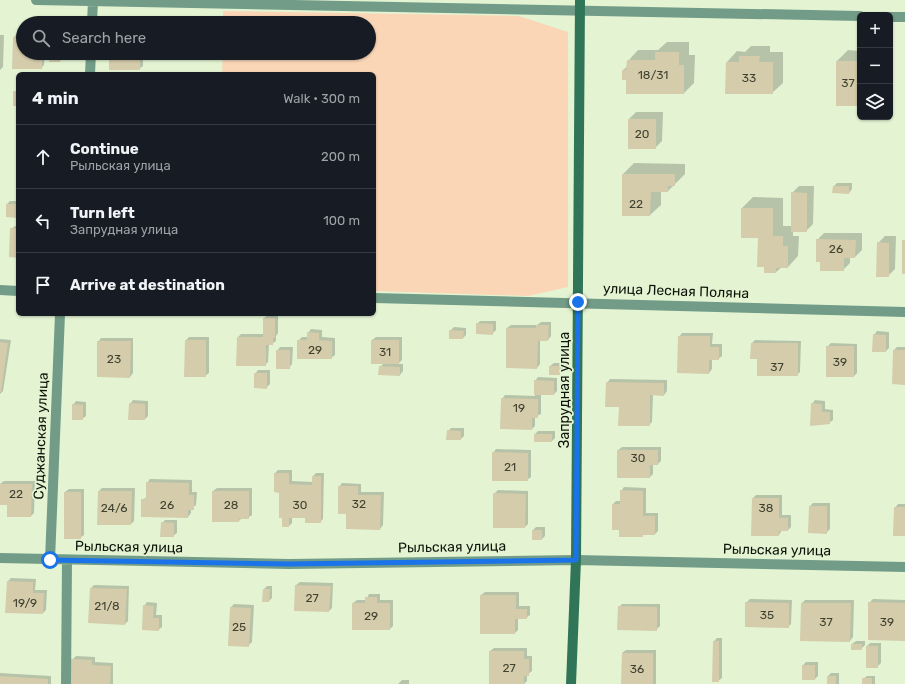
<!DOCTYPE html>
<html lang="en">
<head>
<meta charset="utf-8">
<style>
  :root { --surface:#171b24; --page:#242831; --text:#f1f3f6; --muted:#9ea1a6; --line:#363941 }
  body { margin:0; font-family:Rubik,sans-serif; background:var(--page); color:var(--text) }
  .controls { position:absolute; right:12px; top:12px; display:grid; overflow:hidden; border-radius:6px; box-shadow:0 1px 3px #0004 }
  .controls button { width:36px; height:36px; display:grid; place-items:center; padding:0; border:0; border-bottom:1px solid var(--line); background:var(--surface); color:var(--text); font:20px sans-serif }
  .stop { position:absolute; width:12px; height:12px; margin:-9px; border:3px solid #1a73e8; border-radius:50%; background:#fff }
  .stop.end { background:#1a73e8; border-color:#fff; box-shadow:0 1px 4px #0008 }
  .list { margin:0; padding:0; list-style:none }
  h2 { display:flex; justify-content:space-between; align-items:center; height:52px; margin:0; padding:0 16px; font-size:17px }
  h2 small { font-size:13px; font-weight:400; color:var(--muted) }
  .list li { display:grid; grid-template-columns:26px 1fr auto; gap:12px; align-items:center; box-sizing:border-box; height:64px; padding:0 16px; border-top:1px solid var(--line) }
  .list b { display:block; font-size:15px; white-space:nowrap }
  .list p { margin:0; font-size:13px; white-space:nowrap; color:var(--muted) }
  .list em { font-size:13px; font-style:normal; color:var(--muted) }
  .icon { flex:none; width:22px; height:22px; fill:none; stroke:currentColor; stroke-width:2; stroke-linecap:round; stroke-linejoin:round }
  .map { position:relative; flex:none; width:905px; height:684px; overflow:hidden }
  .search { position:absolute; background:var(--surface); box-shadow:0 1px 3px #0004; left:16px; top:16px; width:360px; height:44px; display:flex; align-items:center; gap:10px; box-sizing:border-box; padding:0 14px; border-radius:22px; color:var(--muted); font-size:15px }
  .panel { position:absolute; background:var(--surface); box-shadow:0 1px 3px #0004; left:16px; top:72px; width:360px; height:244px; border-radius:6px }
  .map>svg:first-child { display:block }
  .green { fill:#fad6b7 }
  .shadow { fill:#0003 }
  .building { fill:#d4ccaa }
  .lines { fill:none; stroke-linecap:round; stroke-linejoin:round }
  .street { stroke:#729c87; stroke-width:10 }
  .secondary { stroke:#307557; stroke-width:10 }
  .route { stroke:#1a73e8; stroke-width:5 }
  .labels { text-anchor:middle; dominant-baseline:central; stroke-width:3.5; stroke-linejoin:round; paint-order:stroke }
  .number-label { font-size:12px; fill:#404231 }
  .street-label { font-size:14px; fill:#0e1409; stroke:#e4f4d3 }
</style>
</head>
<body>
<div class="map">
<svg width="905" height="684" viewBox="0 0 905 684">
  <rect width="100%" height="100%" fill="#e4f4d3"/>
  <path class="green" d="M223 11 519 16 568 32V287L528 296 374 291V74H222L223 53H369V23H223Z"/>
  <path class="shadow" d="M17 34H23V53H45L44 65 41 68H13L14 37Z
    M0 35H4L3 67 0 70Z
    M667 42H689V55H695L694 83 684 93 623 70 628 66V61L638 50H658Z
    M751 46H770V52H783V83L772 93 727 62 737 51 745 52Z
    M848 50 860 51V105L837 61Z
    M890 51H891L890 95Z
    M50 53H63V58L60 61Z
    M110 53H143V66L139 69Z
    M636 112H663L662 141 655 148H629V119Z
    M634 163 685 164V174L668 191H661V205L650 215 623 174Z
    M837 183H852V189L849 193 834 186Z
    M799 186H814L813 224 806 231H793V236H799L798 256 788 267H782L776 272H765L759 237H742V208L753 197 783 198V226H792V193Z
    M10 201H18V217L7 204Z
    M15 226H18V257L11 229Z
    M824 233H862V250L855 257H850V263L843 270 821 261 817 240Z
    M885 236H896L895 269 888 276 878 243Z
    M268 315H278V333L276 336V341L272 344H269L268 362 265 365 238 337 241 334H264V318Z
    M480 321H496V330L492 334 477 324Z
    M541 322H551V336L548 340H540V364L537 368 507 328 511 325H537Z
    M454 327 466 328V335L463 338 450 331Z
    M311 329 322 330V337L335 338V355L331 358 298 341 302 337H308V333Z
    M877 331 889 332V348L886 351 874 335Z
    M682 333H713L712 344H722V356L718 359H712V369L709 373 679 337Z
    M189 337H209V373L205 376 186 340Z
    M376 337H402V360L398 364H403V371L400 375 380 367 384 363 372 340Z
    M101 338H133V373L130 377 98 342Z
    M0 339 11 340 3 391 0 394Z
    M755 340 801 341 800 372 797 375 758 358 752 343Z
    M831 343 857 344V373L854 376 827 347Z
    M280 347H293L292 364 289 368 277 351Z
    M897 347H905V384L894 350Z
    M554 363H563V371L559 374 550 366Z
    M258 370H270V384L266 388 255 374Z
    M538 377 557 378V391L554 394H541V414L535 417V426L532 429 502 399 505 395 535 396V381Z
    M610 379 667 380V391L664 395 653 394 652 422 649 425 620 406 607 383Z
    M133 400 148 401V416L145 419 130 404Z
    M815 400 825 401V409L833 410V420L829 423 812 404Z
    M76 401 86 402V416L82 419 73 405Z
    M451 428H464V436L461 439 448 431Z
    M538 431H555V438L552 441 535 434Z
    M622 447H661V461L658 464H653V474L650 477H618V450Z
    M496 449 531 450V477L527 480 493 453Z
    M278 470H292V481L313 482V476L316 473H324L323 519 320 522 306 517H292V523L289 526 275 473Z
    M150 479 192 480V492H197L196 505 191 509V513L188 517 142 516V500L147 497V483Z
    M4 481H35L34 513 31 516 8 504H0V484Z
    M342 483 361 484V492H384L383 525 380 529 347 513 339 487Z
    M624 487 646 488V513H658V531L655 534H644L642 536 620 529 613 504 616 501H621V491Z
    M102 488H135L134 521 131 524 99 491Z
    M217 488H252V515L248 518H242L239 521 213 491Z
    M69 489H84V535L80 538 65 492Z
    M498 490 528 491V524L525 527 494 494Z
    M756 495H782V515H791V527L788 530H782L779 535 753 498Z
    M813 503H830V529L826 533 810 506Z
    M898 504H905V535L895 508Z
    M165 520H177V533L173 536 162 523Z
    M536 527H545V536L542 539 533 530Z
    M11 578 36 579 35 590H47L46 610 43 613 8 581Z
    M300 582 333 583 332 608 329 611 295 610 296 585Z
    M94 585 129 586 128 621 125 624 91 588Z
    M267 586H272V598L269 601 264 589Z
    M485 592H519V606H530V615L526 618H518V630L515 633H481V595Z
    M369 594H380V600H393V626L390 629 353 603 357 600H366Z
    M750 599 792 600 791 624 788 627 746 603Z
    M873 599 905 600V640L869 603Z
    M805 600H854L853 637 850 641 801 640 802 603Z
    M147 602 157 603 156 615H162V627L158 630 144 606Z
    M234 604 254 605 252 642 248 646 231 607Z
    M622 604H660V626L656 630 619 607Z
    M717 638H722V678L718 681 714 641Z
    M856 641H865V645L861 649 852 644Z
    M870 643H881V663L877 667 867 646Z
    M494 648H527V656H532V671L527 675V681L524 684H490V651Z
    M626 650H656V684H622V653Z
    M76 656 95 657V662L113 663V684H71L72 660Z
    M806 662H818V676L815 679H803V665Z
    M0 673 51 676V684H0Z
    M831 673H839V684H828V676Z
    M867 676H875V684H863V679Z
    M402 680H409V684H398Z"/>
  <path class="building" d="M13 37H23V53H42V69H12Z
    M655 52H679V65H684V94H626V80H622V70H626L627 60H655Z
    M49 53H61L60 62H49Z
    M109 53H140V70H109Z
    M739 56H760L759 62H773V94H725L726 62H739Z
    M836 61H860V106H836Z
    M13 91H18V106H13Z
    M628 119H656V149H628Z
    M622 174H675V186H668V192H651L650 216H622Z
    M833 186H849V194L832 193Z
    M791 192 807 193V232H791Z
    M6 204H18V218L6 217Z
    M741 208H773V236H783V246H788V268H776V273H764V267H757L758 238H741Z
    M10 228 18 229V258L9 257Z
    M816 239 856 240 855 258H844V271H820V262H816Z
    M902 240H905V274H902Z
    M877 242 889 243V277H876Z
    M263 318H275V338H273V345H266V366H236L237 337H263Z
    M476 323 493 324V335L476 334Z
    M536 325H549L548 341H538L537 369 506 368V328H536Z
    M449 330 464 331 463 339H449Z
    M307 332 319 333V340L332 341V359H297V340H307Z
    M873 334 886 335V352H872Z
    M678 336H710V347H719V360H709V374L677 373Z
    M185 340H206V377H184Z
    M371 340H399V364H371Z
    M97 341H131L130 378 97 377Z
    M0 342 8 343 1 392H0Z
    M751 343H798V376H757V359H750Z
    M826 346H854V377H826Z
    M276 350H290V369H276Z
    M893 350H905V385L892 384Z
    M379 366 400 367V376L378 375Z
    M549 366H560V375H549Z
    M254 373H267V389L254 388Z
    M534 380 554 381V395H534Z
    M606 382 664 383V396L650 395V426H618L619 407H605Z
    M501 398 538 399V418H532V430L500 429Z
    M129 403 145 404V420H128Z
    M811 403 822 404V412H830V424L810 426Z
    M72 404 83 405V420H72Z
    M447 430 461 431V440H446Z
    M534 434H552V442H534Z
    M617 450H658V465H650V478H617Z
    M492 452 528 453V481H492Z
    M274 473H289V484L312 485V476H321V523H305V518H289V527H282V518H279V493L274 492Z
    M146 482 189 483V495H194V510H188V518L141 517V499H146Z
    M0 484H32L31 517H7V505H0Z
    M338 486H358V495H381L380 530 346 529V514H338Z
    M620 490 643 491V516H655V535H643V537H619V530H612V504H620Z
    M98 491H132L131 525H97Z
    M212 491H249V519H239V522H212Z
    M64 492H81V539H64Z
    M493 493 526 494 525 528H493Z
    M752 498H779V518H788V531H779V536H751Z
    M809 506H827V534L808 533Z
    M894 507H905V536H893Z
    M161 522 174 523V537H160Z
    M532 530H542V540H532Z
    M7 581 33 582V593H44L43 614 5 613Z
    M295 585 331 586 329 612 294 611Z
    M90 588 127 589 125 625 88 623Z
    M263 589H270L269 602H262Z
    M480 595H516V609H527V619H515V634H480Z
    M365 597H377V603H390V630H352V603H365Z
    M745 602 789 603V628L745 627Z
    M868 602 905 603V641L868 640Z
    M801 603H851L850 642 800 641Z
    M143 605 154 606 153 618H159V631L142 630Z
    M618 606 657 607V631L617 630Z
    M230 607 251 608 249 647 228 646Z
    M713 641H719V682H712Z
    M851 644H862V650H851Z
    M866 646H878V668H866Z
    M489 651H524V659H529V676H524V684H489Z
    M622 653H653V684H621Z
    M71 659 92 660V665L111 666 110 684H70Z
    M802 665H815V680H802Z
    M0 676 48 679V684H0Z
    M827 676H836V684H827Z
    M862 678H872V684H862Z"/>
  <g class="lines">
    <path class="street" d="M36 0 860 16
      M890 17H905
      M92 23 93 1
      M90 74 91 53
      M0 290 18 291
      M374 298 905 312
      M0 558 289 564 576 560 905 567
      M50 560 60 314
      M66 684 67 560"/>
    <path class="secondary" d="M571 684 576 560 580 0"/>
  </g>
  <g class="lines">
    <path class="route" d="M50 560 289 564 576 560 578 302"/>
  </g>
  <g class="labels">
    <g class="number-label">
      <text x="653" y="75">18/31</text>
      <text x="749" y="78">33</text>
      <text x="848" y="83">37</text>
      <text x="642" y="134">20</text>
      <text x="636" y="204">22</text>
      <text x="836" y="249">26</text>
      <text x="315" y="350">29</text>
      <text x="385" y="352">31</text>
      <text x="114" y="359">23</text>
      <text x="840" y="362">39</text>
      <text x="777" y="367">37</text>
      <text x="519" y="408">19</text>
      <text x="638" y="458">30</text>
      <text x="510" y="467">21</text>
      <text x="16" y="494">22</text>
      <text x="359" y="504">32</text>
      <text x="167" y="505">26</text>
      <text x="231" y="505">28</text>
      <text x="300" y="505">30</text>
      <text x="114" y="508">24/6</text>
      <text x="766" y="508">38</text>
      <text x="312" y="598">27</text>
      <text x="25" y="603">19/9</text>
      <text x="107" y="606">21/8</text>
      <text x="767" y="615">35</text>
      <text x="371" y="616">29</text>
      <text x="826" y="622">37</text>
      <text x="887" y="622">39</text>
      <text x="239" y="627">25</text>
      <text x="509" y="668">27</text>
      <text x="637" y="669">36</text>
    </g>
    <g class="street-label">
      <text transform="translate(676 291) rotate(2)">улица Лесная Поляна</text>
      <text transform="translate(564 390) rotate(-90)">Запрудная улица</text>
      <text transform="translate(41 436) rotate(-88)">Суджанская улица</text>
      <text transform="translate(129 547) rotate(1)">Рыльская улица</text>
      <text transform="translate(452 547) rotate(-1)">Рыльская улица</text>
      <text transform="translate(777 550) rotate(1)">Рыльская улица</text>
    </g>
  </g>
</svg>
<div class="controls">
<button>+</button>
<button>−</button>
<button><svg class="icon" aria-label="layers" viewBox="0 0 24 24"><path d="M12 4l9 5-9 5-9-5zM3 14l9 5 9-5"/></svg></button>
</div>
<div class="stop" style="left:50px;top:560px"></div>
<div class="stop end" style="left:578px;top:302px"></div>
<div class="search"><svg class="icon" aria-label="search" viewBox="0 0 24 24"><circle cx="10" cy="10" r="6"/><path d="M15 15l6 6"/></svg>Search here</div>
<section class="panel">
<h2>4 min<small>Walk · 300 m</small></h2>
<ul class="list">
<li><svg class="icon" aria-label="ahead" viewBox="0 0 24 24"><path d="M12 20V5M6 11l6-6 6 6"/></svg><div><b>Continue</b><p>Рыльская улица</p></div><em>200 m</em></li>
<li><svg class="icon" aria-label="left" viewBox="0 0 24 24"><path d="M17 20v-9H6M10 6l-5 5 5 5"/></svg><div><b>Turn left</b><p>Запрудная улица</p></div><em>100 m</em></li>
<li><svg class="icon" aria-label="arrive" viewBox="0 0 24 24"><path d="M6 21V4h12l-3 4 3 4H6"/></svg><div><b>Arrive at destination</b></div></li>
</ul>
</section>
</div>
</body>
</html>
